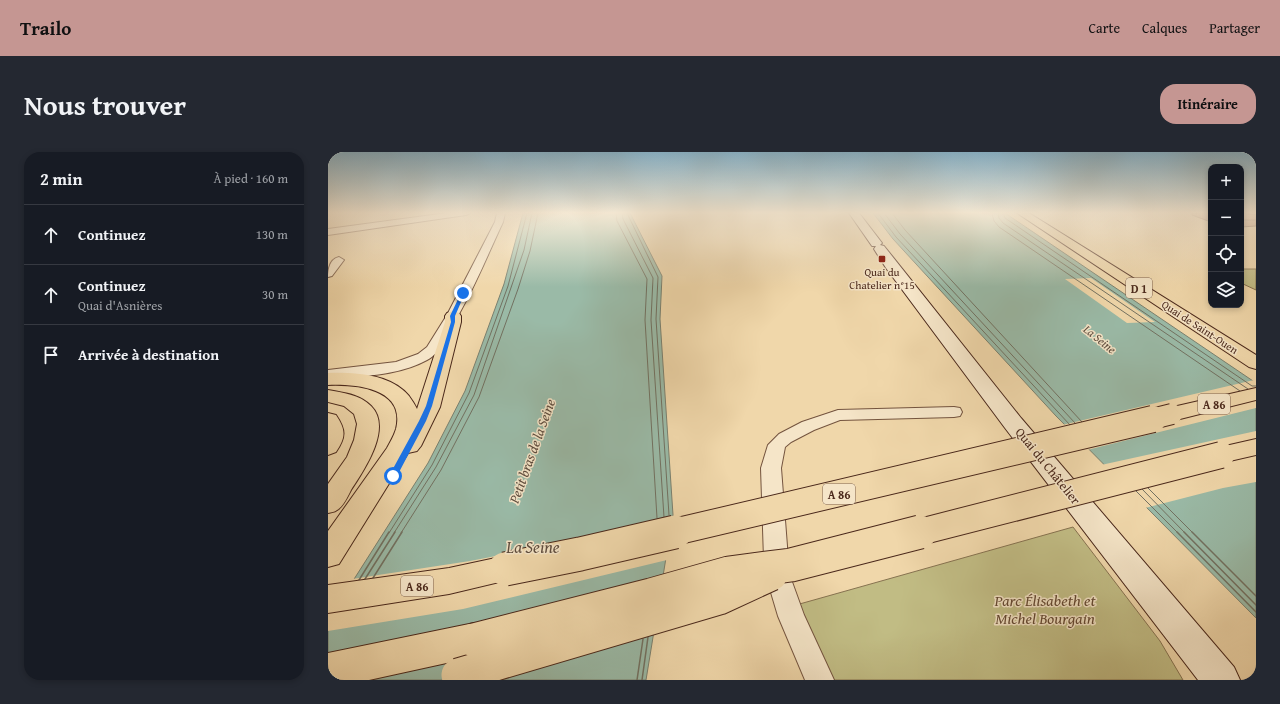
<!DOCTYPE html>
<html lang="fr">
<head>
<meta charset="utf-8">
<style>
  :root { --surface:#171b24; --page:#242831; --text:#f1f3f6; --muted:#9ea1a6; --line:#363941; --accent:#c59692 }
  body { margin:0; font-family:"Gentium Book Plus",serif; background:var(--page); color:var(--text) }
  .controls { position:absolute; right:12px; top:12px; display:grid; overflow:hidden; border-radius:8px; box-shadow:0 2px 6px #0003 }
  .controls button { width:36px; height:36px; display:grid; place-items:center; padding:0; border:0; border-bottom:1px solid var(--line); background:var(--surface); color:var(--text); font:20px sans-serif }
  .stop { position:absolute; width:12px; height:12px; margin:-9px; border:3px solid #1a73e8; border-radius:50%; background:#fff }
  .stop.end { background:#1a73e8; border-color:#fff; box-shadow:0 1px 4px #0008 }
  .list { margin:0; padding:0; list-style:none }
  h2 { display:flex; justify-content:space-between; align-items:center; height:52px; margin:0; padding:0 16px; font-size:17px }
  h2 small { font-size:13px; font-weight:400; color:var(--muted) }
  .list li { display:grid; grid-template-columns:26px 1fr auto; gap:12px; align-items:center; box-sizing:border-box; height:60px; padding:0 16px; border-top:1px solid var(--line) }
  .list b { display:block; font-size:15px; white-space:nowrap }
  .list p { margin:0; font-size:13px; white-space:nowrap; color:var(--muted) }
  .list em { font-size:13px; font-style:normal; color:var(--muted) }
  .icon { flex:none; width:22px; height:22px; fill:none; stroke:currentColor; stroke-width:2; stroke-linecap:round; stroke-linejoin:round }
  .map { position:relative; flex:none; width:928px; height:528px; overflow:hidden; border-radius:16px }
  header { display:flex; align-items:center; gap:24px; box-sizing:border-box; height:56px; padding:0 20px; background:var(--accent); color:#111 }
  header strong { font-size:19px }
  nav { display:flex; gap:22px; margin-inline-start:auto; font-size:14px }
  .intro { display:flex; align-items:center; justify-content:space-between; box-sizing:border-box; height:96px; padding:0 24px }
  h1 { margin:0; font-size:28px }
  .button { padding:10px 18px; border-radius:16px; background:var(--accent); color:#111; font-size:14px; font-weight:700 }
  main { display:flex; gap:24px; padding:0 24px }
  aside { flex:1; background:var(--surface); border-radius:16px; box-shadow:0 2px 6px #0003 }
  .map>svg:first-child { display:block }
  .green { fill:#c1bc84; stroke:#867250 }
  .water { fill:#9abaa7; stroke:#7a806f }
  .pier { fill:#f0d7aa }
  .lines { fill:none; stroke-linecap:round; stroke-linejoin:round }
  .shore-far1 { stroke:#727161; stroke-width:1 }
  .shore { stroke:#727161; stroke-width:1.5 }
  .street-casing { stroke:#74543f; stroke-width:2 }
  .secondary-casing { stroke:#4a281b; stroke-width:2 }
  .primary-casing { stroke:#4a281b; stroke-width:2 }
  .highway-casing { stroke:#4a281b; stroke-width:2 }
  .street { fill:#f5e5c8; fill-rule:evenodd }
  .secondary { fill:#f5e5c8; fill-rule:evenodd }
  .primary { fill:#f0d7aa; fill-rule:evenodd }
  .highway { fill:#f0d7aa; fill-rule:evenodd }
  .highway-bridge-far2-casing { stroke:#4a281b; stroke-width:22; stroke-linecap:butt }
  .highway-bridge-far1-casing { stroke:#4a281b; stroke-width:28; stroke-linecap:butt }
  .highway-bridge-casing { stroke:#4a281b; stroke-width:35; stroke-linecap:butt }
  .highway-bridge-far2 { stroke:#f0d7aa; stroke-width:20 }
  .highway-bridge-far1 { stroke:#f0d7aa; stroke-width:26 }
  .highway-bridge { stroke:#f0d7aa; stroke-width:33 }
  .wall { fill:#b68367; stroke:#4a281b }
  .building { fill:#d49878; stroke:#4a281b }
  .route { fill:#1a73e8 }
  .poi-dot { fill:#8f2418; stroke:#f5e5c8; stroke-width:1.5 }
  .labels { text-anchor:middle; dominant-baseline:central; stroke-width:3; stroke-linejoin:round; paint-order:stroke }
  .far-poi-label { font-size:11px; fill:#4a281b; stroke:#f5e5c8 }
  .far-street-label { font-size:11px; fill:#4a281b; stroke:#f5e5c8 }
  .shield { fill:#f5e5c8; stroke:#7d614f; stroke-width:1 }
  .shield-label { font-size:12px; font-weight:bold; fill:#4a281b }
  .far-water-label { font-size:12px; font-style:italic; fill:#5e4c3e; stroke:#f5e5c8 }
  .street-label { font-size:13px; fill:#4a281b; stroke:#f5e5c8 }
  .water-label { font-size:14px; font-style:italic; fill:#5e4c3e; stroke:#f5e5c8 }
  .near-park-label { font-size:16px; font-style:italic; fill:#624630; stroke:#f5e5c8 }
  .near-water-label { font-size:17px; font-style:italic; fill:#5e4c3e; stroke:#f5e5c8 }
</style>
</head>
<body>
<header>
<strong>Trailo</strong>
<nav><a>Carte</a><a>Calques</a><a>Partager</a></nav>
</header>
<div class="intro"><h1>Nous trouver</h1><a class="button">Itinéraire</a></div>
<main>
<aside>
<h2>2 min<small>À pied · 160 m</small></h2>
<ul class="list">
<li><svg class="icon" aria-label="ahead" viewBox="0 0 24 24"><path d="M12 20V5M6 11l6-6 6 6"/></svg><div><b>Continuez</b></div><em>130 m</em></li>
<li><svg class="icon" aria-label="ahead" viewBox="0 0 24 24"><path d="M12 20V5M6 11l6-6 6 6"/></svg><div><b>Continuez</b><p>Quai d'Asnières</p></div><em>30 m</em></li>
<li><svg class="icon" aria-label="arrive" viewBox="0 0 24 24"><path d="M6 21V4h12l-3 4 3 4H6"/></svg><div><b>Arrivée à destination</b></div></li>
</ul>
</aside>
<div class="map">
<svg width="928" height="528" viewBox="0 0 928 528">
  <rect width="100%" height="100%" fill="#f0d7aa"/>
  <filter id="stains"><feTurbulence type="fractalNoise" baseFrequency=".005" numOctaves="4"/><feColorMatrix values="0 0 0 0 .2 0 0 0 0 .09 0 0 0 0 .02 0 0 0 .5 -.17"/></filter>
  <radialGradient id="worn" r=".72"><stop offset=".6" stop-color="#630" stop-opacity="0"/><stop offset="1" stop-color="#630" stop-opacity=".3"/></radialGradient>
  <path class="green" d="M913 117H928V138L913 131Z
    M745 375 832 489 855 528H503L468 453Z"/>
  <path class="water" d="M195 61H302L334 124 332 167 345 363 318 528H0V468L100 311 137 239 176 132Z
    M545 61H677L928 231V466L728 264 565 87Z"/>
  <path class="pier" d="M763 126 827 170 799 171 737 127Z
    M926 228 928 229V256L759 298 734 273Z
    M928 279V330L895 336 817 356 773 313Z
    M347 364 339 408 135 457 0 479V464L24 427 142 409 241 390Z"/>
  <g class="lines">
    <path class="shore-far1" d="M288 61 289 69 319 127 317 168 329 366
      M294 61 295 67 325 126 323 168 336 365
      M299 61 330 125 328 167 341 363
      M550 61 568 85 742 273
      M556 61 572 82 747 271
      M564 61 577 78 754 270
      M664 61 666 69 671 75 912 239
      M670 61 671 66 675 71 920 237
      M675 61 677 66 924 234H928
      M820 336 865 381
      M814 337 857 381
      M808 339 850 381
      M61 381 104 313 141 241 180 134 199 61
      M66 381 108 315 146 243 196 98 204 61
      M73 381 113 318 151 245 190 137 202 99 210 61"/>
    <path class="shore" d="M849 380 928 460
      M856 380 928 453
      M864 380 928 444
      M45 426 74 380
      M37 427 67 380
      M31 428 61 380
      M309 528 315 487
      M314 528 320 485"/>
    <g class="street-casing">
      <path id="street" d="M119 61H142L138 63 0 83V77Z
        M169 61H177L175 70C159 104 145 140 125 172 117 185 114 200 99 208 70 224 32 224 0 228V218L68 210 90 202 99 195 119 163 167 70Z
        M11 105 16 108 4 124 0 125C0 117 2 107 11 105Z
        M626 255 632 256 634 260 632 264 626 265 512 268 486 278 463 290 457 295 453 316 460 407 463 427 476 463 506 528H477L450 464 439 427 436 407 433 316 440 293 451 282 474 270 510 258Z"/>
    </g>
    <g class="secondary-casing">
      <path id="secondary" d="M521 61H531L554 91 552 93 556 94 693 266 906 515 912 528H870L677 276 558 116 546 97 548 94H544Z"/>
    </g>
    <g class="primary-casing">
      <path id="primary" d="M689 61H701L928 203V217L921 215Z
        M919 61H928V65L920 63Z
        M125 159 131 161 133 164V170L112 255 93 294 89 299 80 301 11 412 0 415V379L59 296C62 290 66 284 68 277 78 236 28 232 0 233V221C26 220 63 222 81 244 84 248 87 253 89 257L117 170V164L119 161Z"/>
    </g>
    <g class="highway-casing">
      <path id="highway" d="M928 236V248L844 269 836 267 833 262 836 257Z
        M0 238C15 241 31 242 43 254 65 276 36 318 23 338 20 344 15 355 9 358 7 360 3 360 0 361V332L19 305 26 288 29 272 26 262 16 254 0 250Z
        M0 261 8 263C18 278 18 285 8 300L0 303Z
        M928 287V303L893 311 884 309 881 303 884 297Z
        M177 404 188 408 192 417 188 426 121 442 0 461V433L121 416Z
        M146 471 158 476 164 488 158 500 146 505 41 528H0V501Z"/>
    </g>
    <use href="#street" class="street"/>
    <use href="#secondary" class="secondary"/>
    <use href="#primary" class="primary"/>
    <use href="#highway" class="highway"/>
    <g class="highway-bridge-far2-casing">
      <path id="highway-bridge-far2" d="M820 268 844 262"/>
    </g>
    <g class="highway-bridge-far1-casing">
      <path id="highway-bridge-far1" d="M342 381 825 267
        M588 381 893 303"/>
    </g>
    <g class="highway-bridge-casing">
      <path id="highway-bridge" d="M177 417 252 402 347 380
        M146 488 323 443 401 421 463 413 592 380
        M130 523 391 446 443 422"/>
    </g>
    <use href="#highway-bridge-far2" class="highway-bridge-far2"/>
    <use href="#highway-bridge-far1" class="highway-bridge-far1"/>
    <use href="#highway-bridge" class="highway-bridge"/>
  </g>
  <path class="wall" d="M864 61H883V70L864 63Z
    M913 61 928 63V74L913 75Z"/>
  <path class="building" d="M913 61 928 63V68H913Z"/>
  <linearGradient id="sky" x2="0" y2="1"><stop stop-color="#89b6ce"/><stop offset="0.45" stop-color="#f8edd9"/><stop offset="1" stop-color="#f8edd9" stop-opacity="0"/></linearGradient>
  <rect width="928" height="135" fill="url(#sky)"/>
  <path class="route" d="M135 139 137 141 127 164V170L104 254 98 269 69 324 68 326H62L61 324 91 269 98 254 123 170 122 164 133 141Z"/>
  <rect class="poi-dot" x="550" y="103" width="8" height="8" rx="2"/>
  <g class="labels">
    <g class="far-poi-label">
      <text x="554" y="120">Quai du<tspan x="554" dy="13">Chatelier n°15</tspan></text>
    </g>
    <g class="far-street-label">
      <text transform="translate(872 175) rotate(33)">Quai de Saint-Ouen</text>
    </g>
    <g class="shield">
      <rect x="798" y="126" width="26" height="20" rx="3"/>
      <rect x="870" y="242" width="32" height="20" rx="3"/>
      <rect x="495" y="332" width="32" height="20" rx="3"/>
      <rect x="73" y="424" width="32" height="20" rx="3"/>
    </g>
    <g class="shield-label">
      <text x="811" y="136">D 1</text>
      <text x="886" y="252">A 86</text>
      <text x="511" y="342">A 86</text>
      <text x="89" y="434">A 86</text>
    </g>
    <g class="far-water-label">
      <text transform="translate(772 187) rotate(39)">La Seine</text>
    </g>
    <g class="street-label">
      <text transform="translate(720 314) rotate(51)">Quai du Châtelier</text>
    </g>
    <g class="water-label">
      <text transform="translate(204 299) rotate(-70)">Petit bras de la Seine</text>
    </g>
    <g class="near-park-label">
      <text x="717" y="448">Parc Élisabeth et<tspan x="717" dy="18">Michel Bourgain</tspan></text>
    </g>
    <g class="near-water-label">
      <text x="205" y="394">La Seine</text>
    </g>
  </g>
  <rect width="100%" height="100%" filter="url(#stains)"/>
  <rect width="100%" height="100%" fill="url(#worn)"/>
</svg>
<div class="controls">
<button>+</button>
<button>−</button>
<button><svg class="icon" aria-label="locate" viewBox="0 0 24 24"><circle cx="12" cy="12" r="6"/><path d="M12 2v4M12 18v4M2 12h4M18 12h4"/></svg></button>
<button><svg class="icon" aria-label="layers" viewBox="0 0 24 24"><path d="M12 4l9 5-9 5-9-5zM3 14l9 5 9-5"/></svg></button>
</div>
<div class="stop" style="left:65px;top:324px"></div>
<div class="stop end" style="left:135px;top:141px"></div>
</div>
</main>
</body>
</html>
